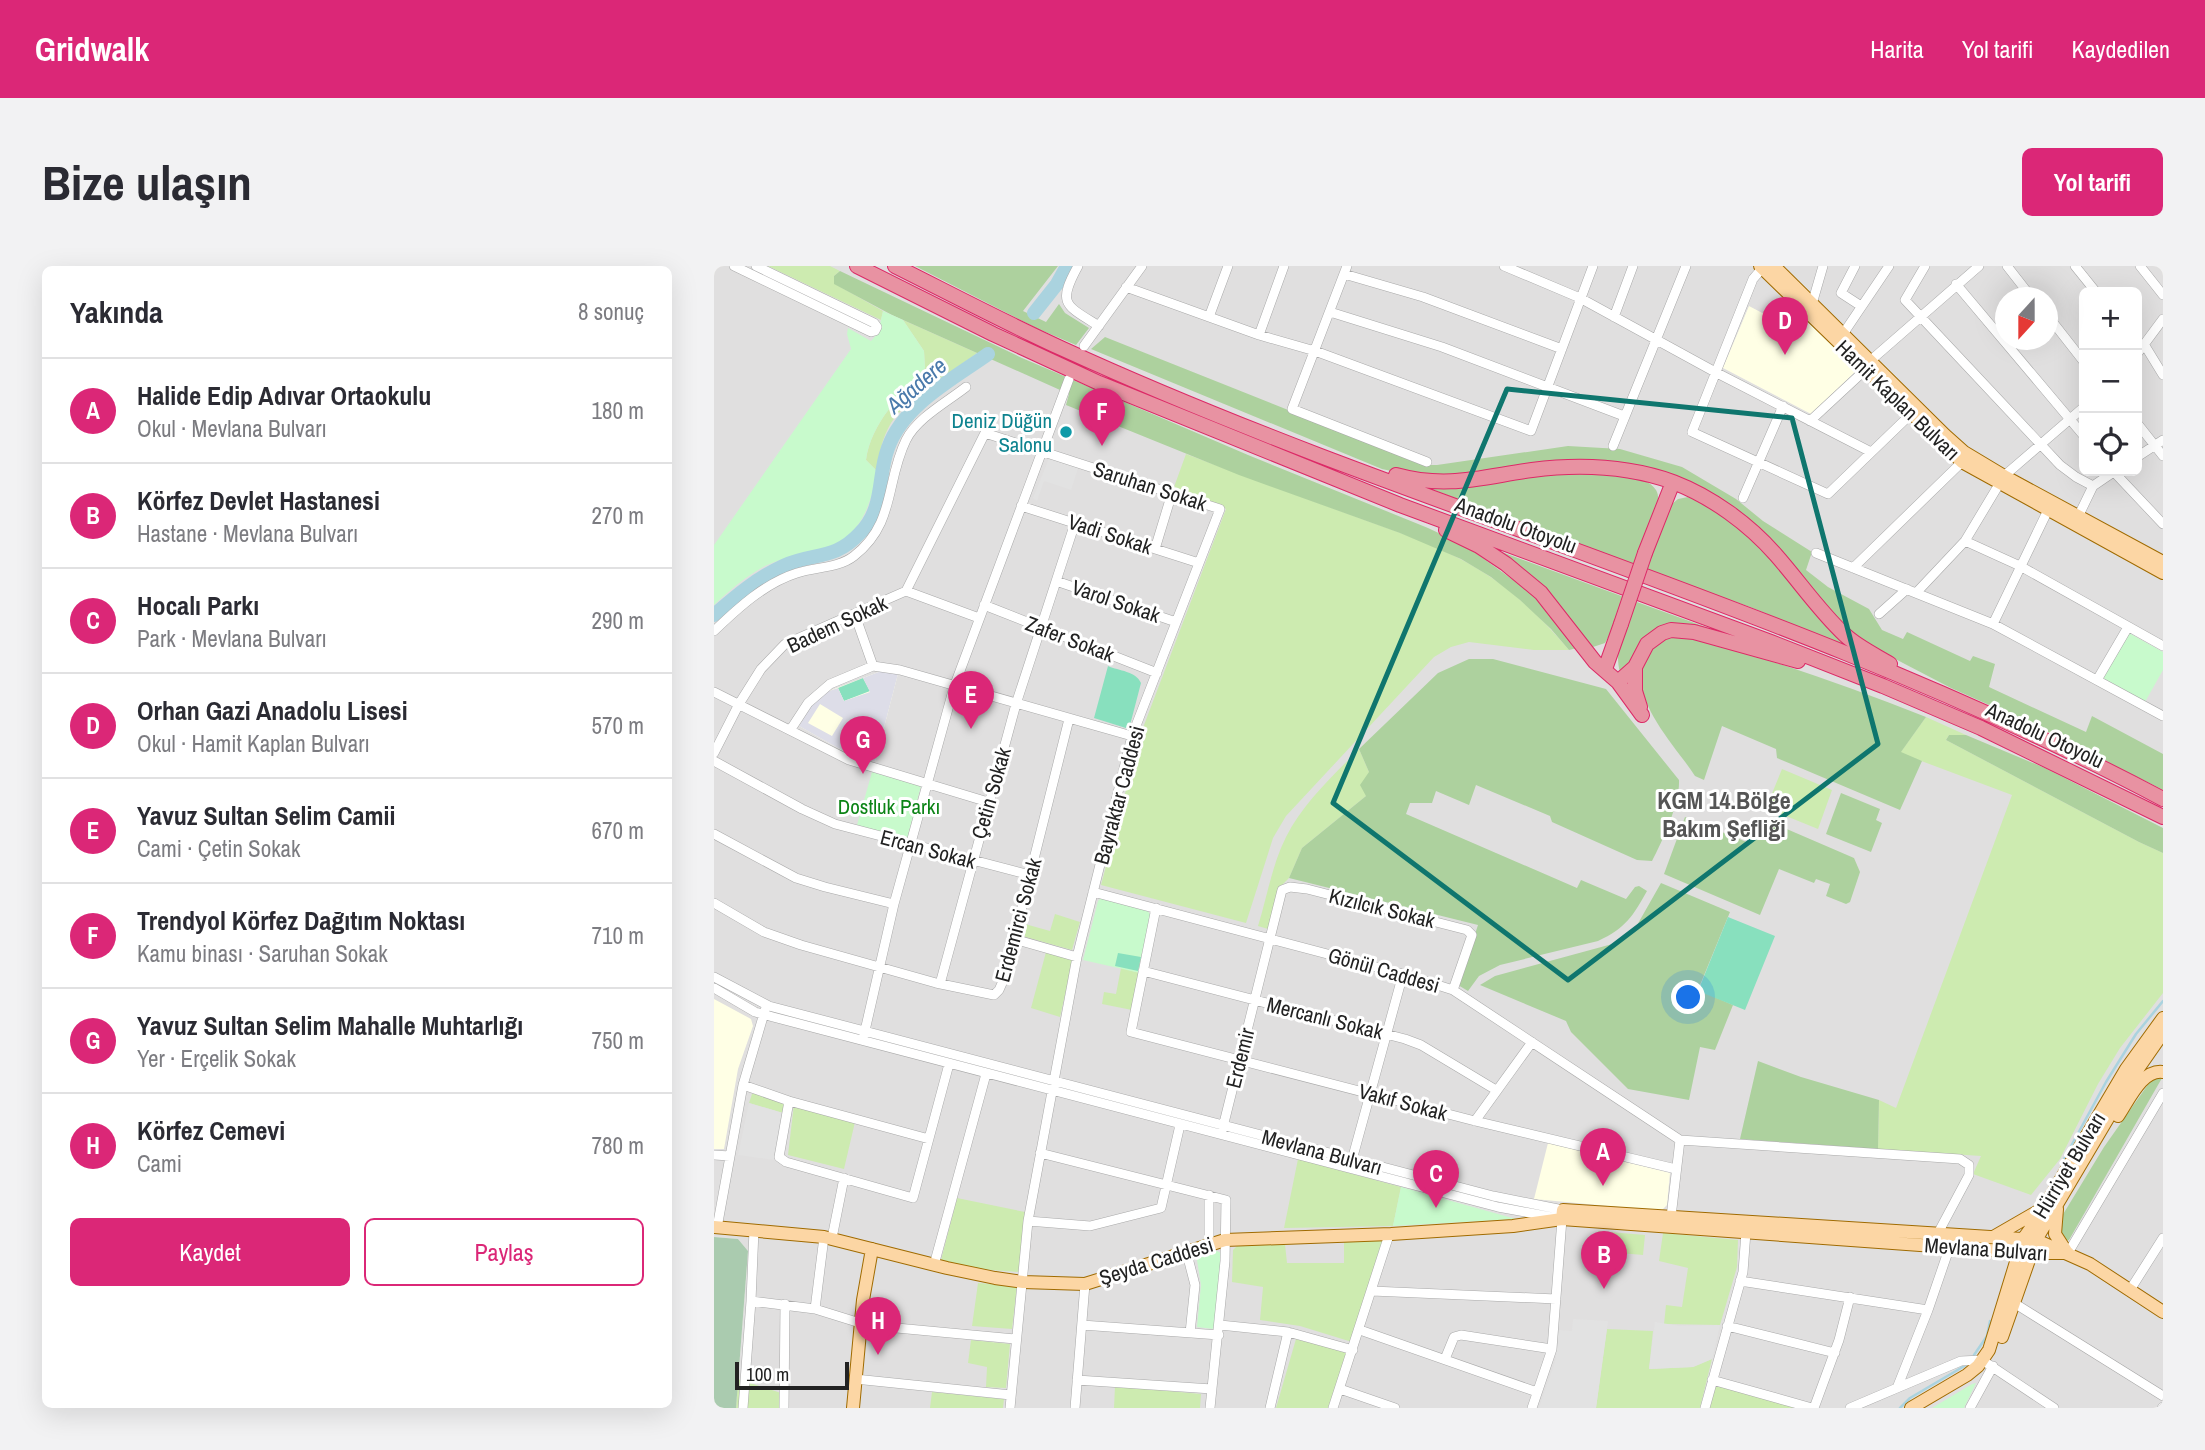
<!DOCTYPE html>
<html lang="tr">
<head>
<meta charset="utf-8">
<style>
  :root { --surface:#fff; --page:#f2f2f3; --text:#2b2b33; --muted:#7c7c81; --line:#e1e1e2; --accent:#db2777 }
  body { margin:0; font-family:"Archivo Narrow",sans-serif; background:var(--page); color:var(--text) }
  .controls { position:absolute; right:21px; top:21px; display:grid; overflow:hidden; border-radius:10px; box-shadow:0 7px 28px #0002 }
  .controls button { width:63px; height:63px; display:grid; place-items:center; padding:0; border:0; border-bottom:2px solid var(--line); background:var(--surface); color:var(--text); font:35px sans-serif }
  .compass { position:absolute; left:1281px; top:21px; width:63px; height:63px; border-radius:50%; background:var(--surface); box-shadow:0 7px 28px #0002; rotate:201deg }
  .scale { position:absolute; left:21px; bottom:18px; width:114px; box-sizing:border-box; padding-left:7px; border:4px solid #222; border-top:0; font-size:19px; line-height:24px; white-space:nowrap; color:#222; -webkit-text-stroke:5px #fff; paint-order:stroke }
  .you { position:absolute; left:975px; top:732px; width:24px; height:24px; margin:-18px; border:5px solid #fff; border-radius:50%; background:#1a73e8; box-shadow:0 0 0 10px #1a73e833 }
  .badge { display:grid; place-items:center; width:46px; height:46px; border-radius:50%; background:var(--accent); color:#fff; font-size:23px; font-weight:700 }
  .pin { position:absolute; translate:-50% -58px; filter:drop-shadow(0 2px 4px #0008) }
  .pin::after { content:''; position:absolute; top:37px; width:24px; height:21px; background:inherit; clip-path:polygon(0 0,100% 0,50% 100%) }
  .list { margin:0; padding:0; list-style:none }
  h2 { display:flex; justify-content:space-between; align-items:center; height:91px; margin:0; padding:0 28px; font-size:30px }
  h2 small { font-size:23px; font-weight:400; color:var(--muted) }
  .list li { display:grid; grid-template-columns:46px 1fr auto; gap:21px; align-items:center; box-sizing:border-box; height:105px; padding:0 28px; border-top:2px solid var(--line) }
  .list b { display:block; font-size:26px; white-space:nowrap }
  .list p { margin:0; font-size:23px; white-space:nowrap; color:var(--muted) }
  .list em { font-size:23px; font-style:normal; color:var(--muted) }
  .actions { display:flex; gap:14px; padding:21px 28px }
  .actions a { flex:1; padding:16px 0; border:2px solid var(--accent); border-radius:10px; text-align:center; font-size:24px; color:var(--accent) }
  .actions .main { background:var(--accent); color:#fff }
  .icon { flex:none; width:38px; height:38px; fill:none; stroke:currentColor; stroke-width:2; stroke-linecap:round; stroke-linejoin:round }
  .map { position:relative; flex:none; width:1449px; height:1142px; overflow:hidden; border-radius:10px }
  header { display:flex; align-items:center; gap:42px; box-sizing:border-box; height:98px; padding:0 35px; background:var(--accent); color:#fff }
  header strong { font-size:33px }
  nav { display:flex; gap:38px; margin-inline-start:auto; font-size:24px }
  .intro { display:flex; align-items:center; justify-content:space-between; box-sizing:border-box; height:168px; padding:0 42px }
  h1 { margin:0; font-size:49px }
  .button { padding:18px 32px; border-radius:10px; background:var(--accent); color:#fff; font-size:24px; font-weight:700 }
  main { display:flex; gap:42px; padding:0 42px }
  aside { flex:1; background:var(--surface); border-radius:10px; box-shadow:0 7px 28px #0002 }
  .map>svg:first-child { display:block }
  .residential { fill:#e0dfdf; fill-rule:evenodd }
  .education { fill:#ffffe5 }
  .grass { fill:#cdebb0 }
  .forest { fill:#add19e }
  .cemetery { fill:#aacbaf }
  .park { fill:#c8facc }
  .pitch { fill:#88e0be }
  .parking { fill:#e2e2e2 }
  .plaza { fill:#dddde8; fill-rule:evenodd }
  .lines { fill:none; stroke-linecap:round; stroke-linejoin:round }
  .stream { stroke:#aad3df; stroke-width:2.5 }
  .river { stroke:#aad3df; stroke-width:14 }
  .minor-casing { stroke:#a9a9a9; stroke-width:10 }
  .major-casing { stroke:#a06b00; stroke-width:14 }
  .highway-casing { stroke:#dc2a67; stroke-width:16 }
  .minor { stroke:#fff; stroke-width:9 }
  .major { stroke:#fcd6a4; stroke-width:12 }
  .highway { stroke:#e892a2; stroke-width:14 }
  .highway-bridge-casing { stroke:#dc2a67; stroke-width:16; stroke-linecap:butt }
  .highway-bridge { stroke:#e892a2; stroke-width:14 }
  .marked { fill:none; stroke:#0f766e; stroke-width:5; stroke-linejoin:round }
  .culture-dot { fill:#0f9aa8; stroke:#fff; stroke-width:2.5 }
  .labels { text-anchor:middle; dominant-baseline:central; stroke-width:6; stroke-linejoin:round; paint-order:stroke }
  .street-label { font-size:21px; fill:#222; stroke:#fff }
  .culture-label { font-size:21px; fill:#0d838f; stroke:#fff; text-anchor:end }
  .park-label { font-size:21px; fill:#0c8416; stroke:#fff }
  .water-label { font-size:23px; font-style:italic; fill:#4a7aab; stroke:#fff }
  .quarter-label { font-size:24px; font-weight:bold; fill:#555; stroke:#fff }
</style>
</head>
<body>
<header>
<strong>Gridwalk</strong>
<nav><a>Harita</a><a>Yol tarifi</a><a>Kaydedilen</a></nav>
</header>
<div class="intro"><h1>Bize ulaşın</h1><a class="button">Yol tarifi</a></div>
<main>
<aside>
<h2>Yakında<small>8 sonuç</small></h2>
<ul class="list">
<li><span class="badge">A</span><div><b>Halide Edip Adıvar Ortaokulu</b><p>Okul · Mevlana Bulvarı</p></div><em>180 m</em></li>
<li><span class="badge">B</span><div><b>Körfez Devlet Hastanesi</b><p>Hastane · Mevlana Bulvarı</p></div><em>270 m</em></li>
<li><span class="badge">C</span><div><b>Hocalı Parkı</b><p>Park · Mevlana Bulvarı</p></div><em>290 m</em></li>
<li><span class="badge">D</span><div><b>Orhan Gazi Anadolu Lisesi</b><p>Okul · Hamit Kaplan Bulvarı</p></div><em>570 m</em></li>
<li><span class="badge">E</span><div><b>Yavuz Sultan Selim Camii</b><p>Cami · Çetin Sokak</p></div><em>670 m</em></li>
<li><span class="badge">F</span><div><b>Trendyol Körfez Dağıtım Noktası</b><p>Kamu binası · Saruhan Sokak</p></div><em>710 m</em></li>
<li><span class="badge">G</span><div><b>Yavuz Sultan Selim Mahalle Muhtarlığı</b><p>Yer · Erçelik Sokak</p></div><em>750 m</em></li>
<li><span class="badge">H</span><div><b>Körfez Cemevi</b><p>Cami</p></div><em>780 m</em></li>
</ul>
<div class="actions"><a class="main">Kaydet</a><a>Paylaş</a></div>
</aside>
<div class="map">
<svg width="1449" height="1142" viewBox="0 0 1449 1142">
  <rect width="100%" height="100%" fill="#f2efe9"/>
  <path class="residential" d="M0 0H1449V1142H22L34 985 24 973 0 971ZM1370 26H1423V205H1370ZM1292 32H1334V74H1292Z"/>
  <path class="education" d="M1069 32 1143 104 1097 148 1009 102 1035 40 1054 50Z
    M167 405 184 408 161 496 131 486 85 460 112 426Z
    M0 733 37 753 39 760 24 803 10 883H0Z
    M834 877 956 907 953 939 947 945 820 933Z"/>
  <path class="grass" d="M54 0H116L126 5 120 10 121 18 169 45 167 54Z
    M189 54 263 87C239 105 193 132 177 157 168 172 165 188 163 205L152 194C157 157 187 128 211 102L210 85Z
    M472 188C527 209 582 229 637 249 684 266 736 283 778 312 807 332 832 357 855 384H820L755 376 737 381 720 391 572 550 559 572 532 657 387 619 427 467 512 243 460 221Z
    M1212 451 1252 469H1235L1232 474 1425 576 1449 587V727L1406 782 1384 818 1346 893 1317 929 1259 908 1267 890 1164 883 1165 834 1182 842 1298 529 1186 487Z
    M645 483 655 506 652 530 588 582 575 612 565 622 554 663 544 660C553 631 558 599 572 571 589 537 619 510 645 483Z
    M1068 503 1118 524 1104 563 1052 542Z
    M341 648 366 656 358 684 308 670 311 658 336 665Z
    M332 686 359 694 346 751 317 742Z
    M407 702 426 707 418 744 388 738 390 726 402 728Z
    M42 827 71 836 69 847 35 837 38 828Z
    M80 838 141 856 130 903 74 889Z
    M584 893 687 921 679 960 570 962Z
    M243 932 311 946 305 1006 264 1003 227 994Z
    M884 965 931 969 929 989 882 985Z
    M949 967 1024 974 1023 1001 1006 1059 950 1058 952 1039 968 1041 974 1002 945 995Z
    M671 973 638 1076 586 1060 546 1054 549 1021 518 1016 519 984 523 980 571 978 573 997H630V975Z
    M264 1017 303 1020 298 1063 258 1060Z
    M893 1063 939 1065 935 1103 979 1101 998 1093 986 1142H882Z
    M582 1073 634 1086 614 1142H562Z
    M257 1074 296 1078 292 1122 272 1121 273 1101 254 1097Z
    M24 1113 67 1127V1142H22Z
    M998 1114 1098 1142H991Z
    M401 1120 487 1128 486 1142H400Z
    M218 1126 290 1133 289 1142H216Z"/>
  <path class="forest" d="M201 0H344L309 45 332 56 345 38 351 47 375 62 362 79 322 62Z
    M126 5 308 92 534 189 714 262 752 280 816 326 863 382 855 384 837 363 806 334 777 311 747 293 686 267 525 209 352 139 355 128 178 49 120 18V10Z
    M391 71 712 199H723L854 180 906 183 968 201 1022 233 1049 255 1098 286 1092 304 1114 321 1155 343 1168 364 1189 373 1193 366 1256 395 1259 390 1281 398 1275 421 1372 466 1378 450 1449 488V524L1318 458 1237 422 1139 371 1048 268 933 205 748 212 700 210 668 203 377 83Z
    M838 206C861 207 930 202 942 224 945 229 944 234 944 240L920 300 712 221 739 222Z
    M974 231 983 233 1032 265 1139 383 1036 341 931 304 958 238 964 233Z
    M785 285 910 331 900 361 891 377 879 381 872 379Z
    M920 335 1019 371 962 358 906 406C899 382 912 357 920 335Z
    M967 369C1053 391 1130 419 1212 451L1187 486 1208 495 1186 544 1063 492 1062 483 1008 460 990 514 981 510C962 480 915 434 930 396 937 378 949 373 967 369Z
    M755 393H779L892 423 965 514C966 537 949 574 938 595L923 594 838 556 836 550 762 519 755 539 722 525 718 537H696L692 548 863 622 867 614 912 633 921 621 925 620 933 625C919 650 912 662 884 675L786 699 765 710 754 725 744 719 764 659 575 612 588 582 652 530 646 519 655 506 645 483 724 407Z
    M1235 469H1252L1331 502 1449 562V587L1425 576 1232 474Z
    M1127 527 1166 543 1162 554 1168 557 1157 586 1112 568Z
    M971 551 1035 577 1045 557 1052 554 1140 592 1146 606 1136 636 1132 638 1112 630 1116 618 1102 613 1100 617 1065 603 1046 649 950 608Z
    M947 617 1016 646 984 724 1019 739 1001 784 986 781 975 834 914 823 857 766 852 755 766 719 781 710 902 677 922 661Z
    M1044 795 1087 811 1165 834 1164 883 1026 873Z
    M1440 810 1448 812 1355 974 1352 975 1347 972 1348 950 1390 881Z"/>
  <path class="cemetery" d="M0 971 24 973 34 985 22 1142H0Z"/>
  <path class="park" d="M169 45 189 54 210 85 211 102C187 128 157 157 152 194L163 205C157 240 146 273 108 283 88 288 70 291 51 300 32 310 16 324 0 339V279L137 83 133 68 134 62 157 75 164 67Z
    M1415 367 1449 386V404L1431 436 1389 412Z
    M158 506 207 520 193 573 143 559Z
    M388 631 432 642 437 650 426 707 369 694 384 635Z
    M687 921 802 953 679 960Z
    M503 985 507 987 509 993 500 1063 483 1061 487 1019 483 994 488 988Z
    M1262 1117 1250 1142H1218L1258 1118Z"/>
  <path class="pitch" d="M394 400C405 405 422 405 427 417L415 463 380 452Z
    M149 412 156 425 130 435 124 422Z
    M1014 651 1061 670 1031 744 984 725Z
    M404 687 427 691 424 705 401 700Z"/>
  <path class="parking" d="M336 190 365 199 357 224 330 215 323 235 319 232Z
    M35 837 69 847 62 894 24 889Z
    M859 1053 894 1055 882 1142H825L842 1093 844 1064 858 1065Z
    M941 1056 966 1060 1006 1059 998 1093 979 1101 935 1103Z"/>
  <path class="plaza" d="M167 405 184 408 161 496 131 486 85 460 101 435 112 426 124 422 130 435 156 426 149 412ZM106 438 129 452 118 470 94 457ZM135 454 159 463 154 478 130 471Z"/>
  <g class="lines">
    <path class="stream" d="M1350 893 1392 816 1422 768 1449 735
      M1260 1089 1273 1070 1276 1055
      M1186 1142 1196 1132 1252 1099"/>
    <path class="river" d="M320 47 343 18 353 0
      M0 349C22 330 43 312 69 300 100 286 120 295 146 267 171 242 163 211 174 182 189 139 239 113 274 88"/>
    <g class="minor-casing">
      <path id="minor" d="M20 0 157 66 161 65 163 61 160 57 42 0
        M364 0C343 38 351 39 385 60
        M633 0 578 143 713 196
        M790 0 866 32 1003 107 1157 186
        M1050 0 1039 13 978 166 1114 228 1197 148
        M1141 0 1127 27 1147 40
        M1211 0 1191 34 1346 199 1362 211 1379 220
        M1293 0 1318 32
        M1361 0 1382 26
        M1426 0 1449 29
        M630 8 709 31 848 83
        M1242 18 1370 170
        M412 21 545 69 601 85 817 165 879 0
        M1098 38 1109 0
        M616 46 728 81 910 150
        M1334 50 1370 96
        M495 51 514 0
        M900 51 919 0
        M1129 68 1175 0
        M545 69 570 0
        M1430 78 1449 109
        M370 80 428 0
        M1423 88 1449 53
        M1096 155 1151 104 1156 95 1265 0
        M1423 157 1449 190
        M899 180 972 0
        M1423 191 1449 174
        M1399 205 1449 258
        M1029 232 1069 140
        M307 240 485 297
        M1363 253 1379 220 1401 205
        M1251 275 1306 300 1449 380
        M441 283 458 227
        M1102 287 1279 358 1449 450
        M1139 302 1248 196
        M342 315 462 356
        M192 325 265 352
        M1202 327 1251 275 1290 210 1370 141
        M270 339 443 407
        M1165 348 1193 323
        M141 349 159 400
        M1279 358 1334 244
        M0 365C24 342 51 317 83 307 101 301 125 302 140 290 182 257 171 217 192 174 203 152 233 136 252 121
        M1383 414 1414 361
        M0 426 135 494 274 536
        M77 463 94 437 116 418 159 400 186 404 418 470
        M0 487 25 438 47 403 71 378 192 325 271 167 506 243 418 470 363 691 314 955 296 1142
        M0 495 88 543 121 558 316 609
        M0 568 82 612 111 621 180 638
        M379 626 689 708 739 724 966 874 957 951
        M0 637 50 666 87 679 222 717 280 729 285 724 289 715 300 673 355 453
        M442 642 417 766 761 855 962 903
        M300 673 363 691
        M429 705 691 773 707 779 782 824
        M0 711 55 740 779 930 849 944
        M226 718 302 438 361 257
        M0 722 41 746 59 751 784 941 848 953 838 1083 818 1142
        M150 769 180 638 240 421 355 113
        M29 819 75 835 215 873
        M75 835 65 891 72 896 199 932 235 798
        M761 855 818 776
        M508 865 568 624 576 621 593 623 753 664 758 669 739 724
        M966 874 1246 893 1255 899V909L1223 969
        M326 887 512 934 511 995 496 1142
        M0 889 16 890
        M638 894 689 708
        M314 955 376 960 447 942 466 859
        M3 962 29 819 51 744
        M118 972 130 912
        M495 978V929
        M472 984 481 1019 476 1067
        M1354 987 1449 827
        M220 999 272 808
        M1026 1015 1214 1044
        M1416 1024 1449 972
        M658 1025 842 1033
        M37 1035 101 1043 146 1057 172 1061 301 1073
        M1300 1037 1449 1130
        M101 1043 110 971
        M368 1059 505 1069
        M506 1059 574 1066 556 1142
        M1013 1060 1121 1087
        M646 1064 823 1126
        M574 1066 639 1084
        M731 1093 740 1071 747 1069 838 1083
        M141 1113 297 1129
        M363 1114 498 1123
        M998 1114 1098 1142
        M1183 1122 1247 1095 1268 1094 1340 1142
        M626 1123 681 1142
        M29 1142 37 1035 40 964
        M70 1142 71 1038
        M361 1142 371 1018
        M619 1142 675 969
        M991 1142 1029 1006 1032 966
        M1100 1142 1125 1074 1136 1031
        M1136 1142 1183 1122 1214 1044 1236 980
        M1256 1142 1279 1100
        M1448 1142 1449 1141"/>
    </g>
    <g class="major-casing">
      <path id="major" d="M1046 0 1248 196 1449 307
        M1060 0 1231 169 1250 186 1290 210 1449 296
        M1404 850C1415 834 1428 803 1449 806
        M1343 943 1341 968 1352 985
        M848 953 849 944 1322 974 1376 998 1449 1046
        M0 961 110 971 233 1002 281 1012 309 1016 371 1018 511 974 677 968 799 960 848 953 1317 987H1354
        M1281 970 1326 944
        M1288 1071 1322 974 1419 810 1449 767
        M139 1142 149 1034 158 983
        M1197 1142 1253 1109 1264 1100 1275 1084 1309 973 1324 952 1412 803 1449 752"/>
    </g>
    <g class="highway-casing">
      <path id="highway" d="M143 0 279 68 385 117 686 239 1057 376 1169 420 1267 462 1449 551
        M181 0C237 28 292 57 349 83 432 121 518 156 604 189 888 297 1180 390 1449 533
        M682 209C733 223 768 211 818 204 865 198 914 200 959 216 998 231 1035 258 1062 289 1085 315 1106 346 1131 369 1144 381 1161 389 1176 398
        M732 264 765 280 792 298 827 327 881 396 904 416 928 449
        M931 287 959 216
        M921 401V425L926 441
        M891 403 907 358
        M904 416 921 401 933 378 948 367 957 364 980 366 1084 395"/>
    </g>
    <use href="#minor" class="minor"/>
    <use href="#major" class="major"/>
    <use href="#highway" class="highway"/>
    <g class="highway-bridge-casing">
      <path id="highway-bridge" d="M907 358 931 287"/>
    </g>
    <use href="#highway-bridge" class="highway-bridge"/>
  </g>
  <path class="marked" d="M793 123 1078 152 1164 478 854 714 619 537Z"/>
  <circle class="culture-dot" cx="352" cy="166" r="7"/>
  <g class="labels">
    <g class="street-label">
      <text transform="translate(1184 134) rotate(44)">Hamit Kaplan Bulvarı</text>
      <text transform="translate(436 220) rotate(18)">Saruhan Sokak</text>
      <text transform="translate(802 259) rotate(20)">Anadolu Otoyolu</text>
      <text transform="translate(396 268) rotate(18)">Vadi Sokak</text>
      <text transform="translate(402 335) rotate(19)">Varol Sokak</text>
      <text transform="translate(123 358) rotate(-25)">Badem Sokak</text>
      <text transform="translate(356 373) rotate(21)">Zafer Sokak</text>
      <text transform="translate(1331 469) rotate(25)">Anadolu Otoyolu</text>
      <text transform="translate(277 527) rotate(-74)">Çetin Sokak</text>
      <text transform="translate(405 529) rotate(-75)">Bayraktar Caddesi</text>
      <text transform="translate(214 583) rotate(15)">Ercan Sokak</text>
      <text transform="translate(668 642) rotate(14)">Kızılcık Sokak</text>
      <text transform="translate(304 654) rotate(-75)">Erdemirci Sokak</text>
      <text transform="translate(670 704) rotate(16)">Gönül Caddesi</text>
      <text transform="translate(611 752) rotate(14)">Mercanlı Sokak</text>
      <text transform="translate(526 792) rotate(-76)">Erdemir</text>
      <text transform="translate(689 836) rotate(15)">Vakıf Sokak</text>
      <text transform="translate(608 886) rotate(15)">Mevlana Bulvarı</text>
      <text transform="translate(1355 899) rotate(-59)">Hürriyet Bulvarı</text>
      <text transform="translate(1272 983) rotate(4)">Mevlana Bulvarı</text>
      <text transform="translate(442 995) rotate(-17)">Şeyda Caddesi</text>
    </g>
    <g class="culture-label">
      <text x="338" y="154">Deniz Düğün<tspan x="338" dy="24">Salonu</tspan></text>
    </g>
    <g class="park-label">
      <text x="175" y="540">Dostluk Parkı</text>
    </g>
    <g class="water-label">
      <text transform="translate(202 119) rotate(-41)">Ağadere</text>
    </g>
    <g class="quarter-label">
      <text x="1010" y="534">KGM 14.Bölge<tspan x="1010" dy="28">Bakım Şefliği</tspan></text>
    </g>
  </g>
</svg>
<div class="controls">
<button>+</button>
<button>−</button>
<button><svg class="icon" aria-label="locate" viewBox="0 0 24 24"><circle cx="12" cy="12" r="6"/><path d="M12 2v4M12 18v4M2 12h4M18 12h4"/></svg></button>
</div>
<svg class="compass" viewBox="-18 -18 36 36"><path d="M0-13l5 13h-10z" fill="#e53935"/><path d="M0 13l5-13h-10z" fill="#7c7c81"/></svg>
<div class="scale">100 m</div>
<div class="you"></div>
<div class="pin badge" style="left:889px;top:920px">A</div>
<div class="pin badge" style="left:890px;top:1023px">B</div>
<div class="pin badge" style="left:722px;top:942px">C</div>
<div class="pin badge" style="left:1071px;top:89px">D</div>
<div class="pin badge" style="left:257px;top:463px">E</div>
<div class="pin badge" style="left:388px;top:180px">F</div>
<div class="pin badge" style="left:149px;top:508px">G</div>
<div class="pin badge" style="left:164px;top:1089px">H</div>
</div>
</main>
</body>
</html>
